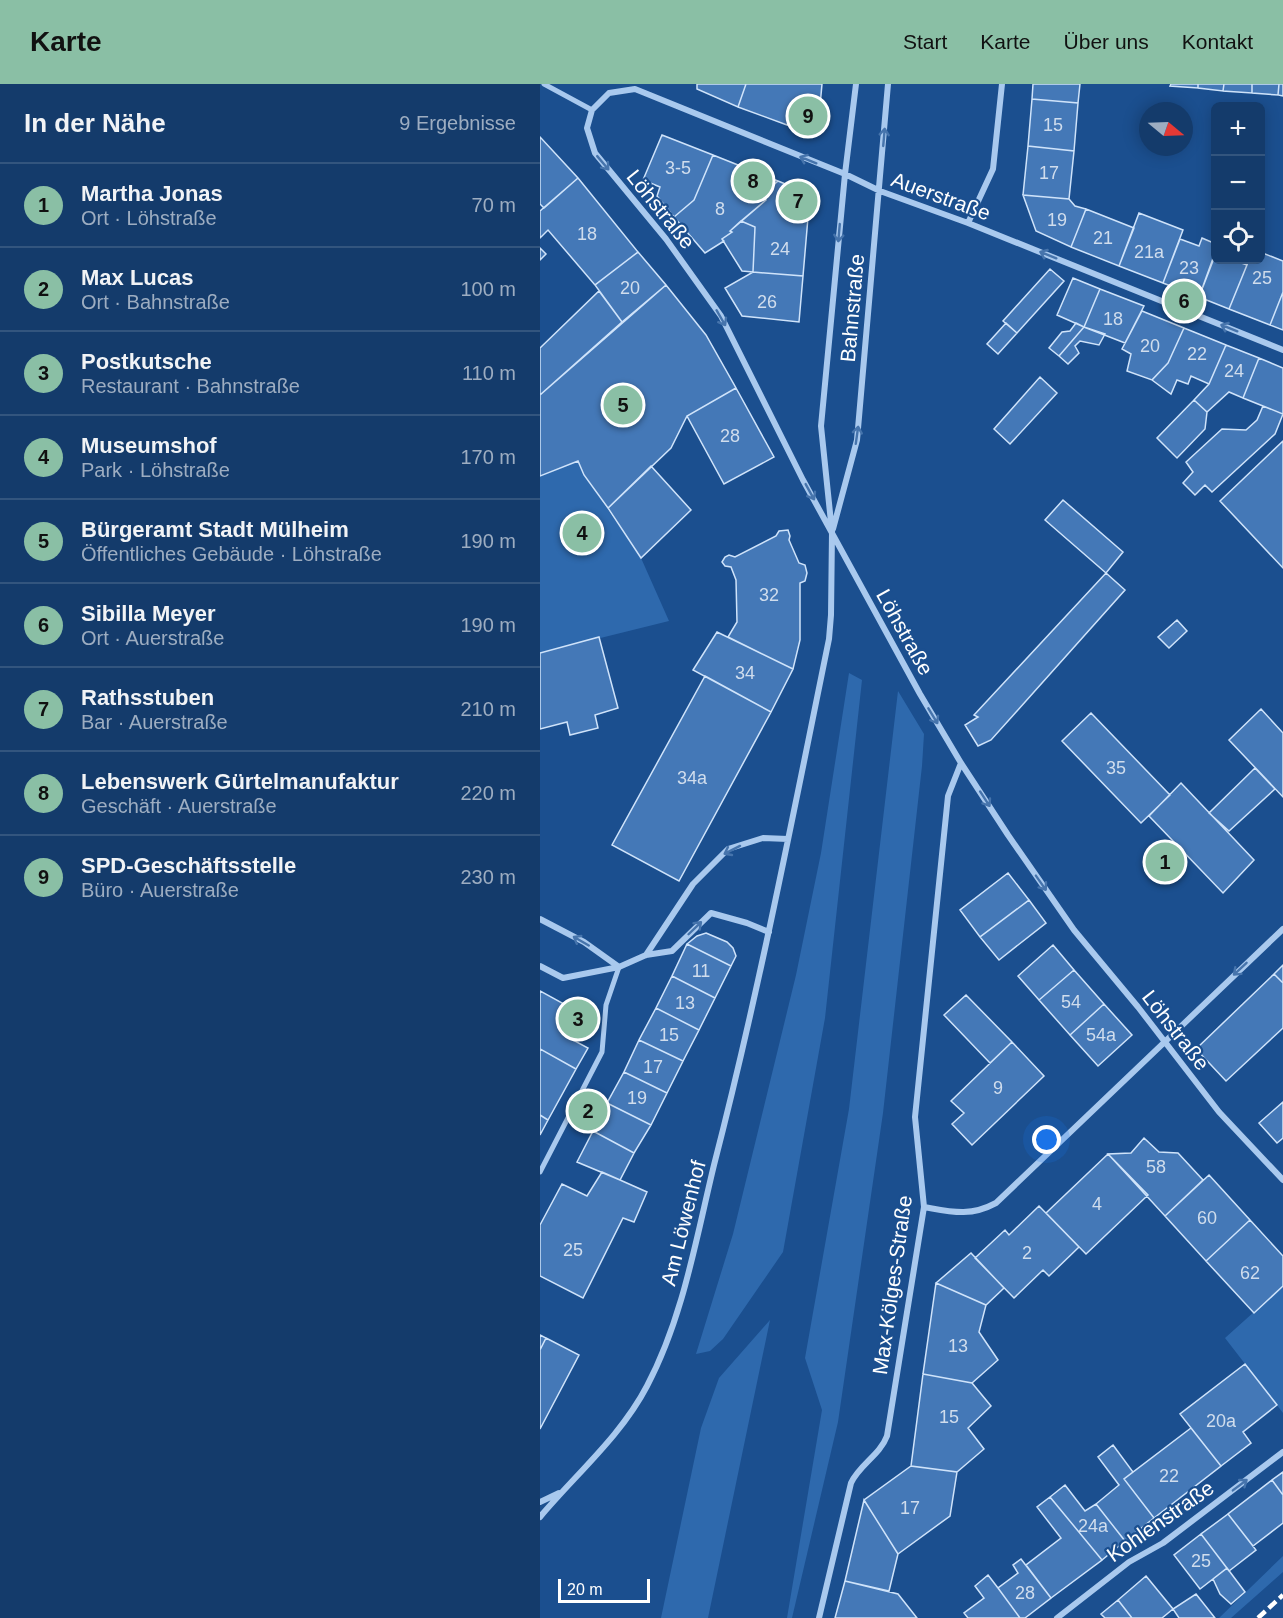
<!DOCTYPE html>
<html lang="de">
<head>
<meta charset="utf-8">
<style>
  :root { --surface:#143b6b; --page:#214673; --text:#f1f3f6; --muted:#9dadc1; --line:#33557e; --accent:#8abfa5 }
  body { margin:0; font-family:Helvetica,sans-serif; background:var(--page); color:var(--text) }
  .controls { position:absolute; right:18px; top:18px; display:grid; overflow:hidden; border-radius:9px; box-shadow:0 3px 15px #0003 }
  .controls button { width:54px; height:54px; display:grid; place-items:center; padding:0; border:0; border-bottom:2px solid var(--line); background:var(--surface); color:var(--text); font:30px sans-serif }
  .compass { position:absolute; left:599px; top:18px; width:54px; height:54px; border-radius:50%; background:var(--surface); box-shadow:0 3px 15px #0003; rotate:109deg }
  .scale { position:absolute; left:18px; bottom:15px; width:92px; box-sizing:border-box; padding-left:6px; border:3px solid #fff; border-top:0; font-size:16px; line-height:21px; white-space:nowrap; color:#fff; -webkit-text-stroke:4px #1b4f8f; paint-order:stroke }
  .you { position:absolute; left:507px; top:1056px; width:21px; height:21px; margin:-15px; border:4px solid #fff; border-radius:50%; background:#1a73e8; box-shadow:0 0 0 9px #1a73e833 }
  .badge { display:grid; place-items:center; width:39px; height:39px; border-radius:50%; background:var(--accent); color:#111; font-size:20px; font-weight:700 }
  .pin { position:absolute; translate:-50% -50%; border:3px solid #fff; box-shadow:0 2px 6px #0006 }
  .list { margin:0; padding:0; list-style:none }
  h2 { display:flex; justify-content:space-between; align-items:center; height:78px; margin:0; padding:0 24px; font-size:26px }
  h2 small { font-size:20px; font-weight:400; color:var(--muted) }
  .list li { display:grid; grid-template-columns:39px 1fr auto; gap:18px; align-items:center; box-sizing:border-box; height:84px; padding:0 24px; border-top:2px solid var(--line) }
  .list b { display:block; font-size:22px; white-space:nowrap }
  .list p { margin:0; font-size:20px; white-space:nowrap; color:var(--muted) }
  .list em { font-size:20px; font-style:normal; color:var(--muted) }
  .icon { flex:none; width:33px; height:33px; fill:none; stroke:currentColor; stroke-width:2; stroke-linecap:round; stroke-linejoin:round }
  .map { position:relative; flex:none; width:743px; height:1534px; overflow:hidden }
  header { display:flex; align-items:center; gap:36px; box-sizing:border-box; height:84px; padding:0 30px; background:var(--accent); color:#111 }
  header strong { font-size:28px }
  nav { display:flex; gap:33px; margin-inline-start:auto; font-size:21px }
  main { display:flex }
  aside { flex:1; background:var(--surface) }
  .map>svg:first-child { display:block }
  .green { fill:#2e69ad }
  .building { fill:#4478b7; stroke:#cfe3fa; stroke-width:1.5 }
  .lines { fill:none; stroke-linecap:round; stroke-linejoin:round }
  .pedestrian { stroke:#a9c9ee; stroke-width:5 }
  .minor { stroke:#a9c9ee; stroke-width:6 }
  .rail { stroke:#fff; stroke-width:4.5; stroke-dasharray:10 4.5; stroke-linecap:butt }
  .oneway { stroke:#4674ac }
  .labels { text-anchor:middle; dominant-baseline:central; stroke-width:4.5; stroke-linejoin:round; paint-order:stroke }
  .number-label { font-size:18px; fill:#d0dded }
  .street-label { font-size:21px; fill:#fff; stroke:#1b4f8f }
</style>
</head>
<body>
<header>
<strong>Karte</strong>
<nav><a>Start</a><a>Karte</a><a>Über uns</a><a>Kontakt</a></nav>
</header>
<main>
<aside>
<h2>In der Nähe<small>9 Ergebnisse</small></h2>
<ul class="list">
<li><span class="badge">1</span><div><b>Martha Jonas</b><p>Ort · Löhstraße</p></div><em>70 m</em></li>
<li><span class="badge">2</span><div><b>Max Lucas</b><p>Ort · Bahnstraße</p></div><em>100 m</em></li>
<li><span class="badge">3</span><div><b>Postkutsche</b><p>Restaurant · Bahnstraße</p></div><em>110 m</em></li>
<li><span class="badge">4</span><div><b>Museumshof</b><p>Park · Löhstraße</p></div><em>170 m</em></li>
<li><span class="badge">5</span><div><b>Bürgeramt Stadt Mülheim</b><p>Öffentliches Gebäude · Löhstraße</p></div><em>190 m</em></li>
<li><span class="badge">6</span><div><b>Sibilla Meyer</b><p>Ort · Auerstraße</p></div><em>190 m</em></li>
<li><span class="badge">7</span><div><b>Rathsstuben</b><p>Bar · Auerstraße</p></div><em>210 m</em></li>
<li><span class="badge">8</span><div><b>Lebenswerk Gürtelmanufaktur</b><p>Geschäft · Auerstraße</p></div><em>220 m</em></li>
<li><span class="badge">9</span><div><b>SPD-Geschäftsstelle</b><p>Büro · Auerstraße</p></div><em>230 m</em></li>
</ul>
</aside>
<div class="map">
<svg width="743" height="1534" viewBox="0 0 743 1534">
  <rect width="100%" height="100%" fill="#1b4f8f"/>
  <path class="green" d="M38 377 44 391 101 474 129 537 0 569V392Z
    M309 589 322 596 285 934 243 1168 183 1255 170 1267 156 1270 193 1150 256 891 281 769Z
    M358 607 384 650 382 682 343 1029 298 1338 252 1534H247L282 1326 265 1274 309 1025Z
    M743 1202V1329L685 1254Z
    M230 1236 168 1534H121L161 1344 179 1294Z
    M743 1472V1488L691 1534H679Z"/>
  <path class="building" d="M157 0H206L198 23 157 5Z
    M206 0H282L278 44 247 41 198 23Z
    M493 0H540L538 19 492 15Z
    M631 0H658V4L630 2Z
    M658 0H684L683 7 658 4Z
    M684 0H712V9L683 7Z
    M712 0H739L738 11 712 9Z
    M739 0H743V12L738 11Z
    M492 15 538 19 534 67 488 62Z
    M122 51 173 71 154 116 134 133 117 112 120 103 103 96Z
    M0 53 38 94 4 124 0 120Z
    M488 62 534 67 529 115 483 111Z
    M173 71 238 97 222 111 226 116 190 147 192 148 182 155 184 157 165 169 134 133 154 116Z
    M38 94 98 168 55 201 8 146 0 154V127Z
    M238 97 270 110 263 192 213 188 215 143 201 137 226 116 222 111Z
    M483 111 529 115 535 122 546 125 531 163 496 147Z
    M546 125 594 144 579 182 531 163Z
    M599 129 643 146 623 199 579 182Z
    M201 137 215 143 213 188 202 187 182 155 192 148 190 147Z
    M662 154 676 160V169L659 213 623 199 640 155 659 162Z
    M0 164 6 170 0 176Z
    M98 168 126 201 82 238 55 201Z
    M720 168 743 177V208L730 241 689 225 709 176H720Z
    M675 169 676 176H693L707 181 689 225 659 213Z
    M510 185 524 197 477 249 463 237Z
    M213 188 263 192 259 238 202 232 185 204Z
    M533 194 560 205 544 243 517 231Z
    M126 201 166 251 196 304 147 332 131 364 68 424 44 391 38 377 0 392V311Z
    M560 205 604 222 585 259 544 243Z
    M59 207 82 238 0 311V264Z
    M743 208V246L730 241Z
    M602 227 644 244 628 279 612 296 587 287 591 270 582 265Z
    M466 239 477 249 458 270 447 260Z
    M536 239 544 243 519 272 509 264 522 248 530 247Z
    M544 243 565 250 559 261 540 257 535 262 539 269 528 280 519 272Z
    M644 244 686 261 669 300 651 292 648 300 637 296 631 310 612 296 628 279Z
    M686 261 719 274 703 314 689 308 667 328 654 316 669 300Z
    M719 274 743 284V330L703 314Z
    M500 293 517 309 470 360 454 345Z
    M196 304 234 373 184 400 147 332Z
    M654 316 667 328 665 345 637 374 617 354Z
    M723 322 743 330 735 350 672 408 665 401 655 411 643 399 653 388 646 378 682 345 706 346 717 336Z
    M743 357V484L680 417Z
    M111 382 151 426 101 474 68 424Z
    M523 416 583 468 566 489 505 436Z
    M248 446 250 452 249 456 259 479 265 481 267 489 265 497 260 499V556L253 585 188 553 197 538 196 496 191 483 185 482 182 478 185 473 189 471 195 473 236 452 239 447Z
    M566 489 585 506 451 656 438 662 425 641 438 633 434 631Z
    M637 536 647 547 629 564 618 553Z
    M177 548 253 585 231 628 153 586Z
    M59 553 78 624 55 631 58 644 30 651 27 638 0 645V569Z
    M165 592 231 628 139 797 72 761Z
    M721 625 743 649V713L689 656Z
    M551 629 630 711 601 739 522 657Z
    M715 684 735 705 689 747 669 729Z
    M641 699 714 776 683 809 609 732Z
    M468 789 489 816 440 853 420 826Z
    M489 816 506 839 459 876 440 853Z
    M166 849 187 858 193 864 196 872 191 882 147 860 157 852Z
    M147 860 191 882 175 914 132 892Z
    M513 861 534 886 499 916 478 892Z
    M743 881V899L734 890Z
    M534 886 564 920 530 951 499 916Z
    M734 890 743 899V944L686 997 656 965Z
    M132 892 175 914 159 946 116 924Z
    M0 907 44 931 31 955 48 964 36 985 0 965Z
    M426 911 472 958 450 979 404 931Z
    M564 920 592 951 558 982 530 951Z
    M116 924 159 946 143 977 99 956Z
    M99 956 143 977 127 1009 84 988Z
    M472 958 504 992 432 1061 412 1040 424 1029 411 1017Z
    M0 965 36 985 8 1036 0 1031Z
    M84 988 127 1009 111 1041 67 1019Z
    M743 1018V1054L737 1059 719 1039Z
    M67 1019 111 1041 94 1069 53 1047Z
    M0 1031 8 1036 0 1051Z
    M53 1047 94 1069 80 1096 37 1078Z
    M604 1054 619 1068 638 1069 663 1096 625 1132 568 1070 591 1069Z
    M568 1070 608 1111 546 1170 506 1129Z
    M62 1088 107 1108 94 1138 83 1134 43 1214 0 1192V1141L22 1100 47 1112Z
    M669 1091 710 1136 666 1177 625 1132Z
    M499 1122 539 1163 509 1192 503 1186 474 1214 435 1174 465 1146 469 1151Z
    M710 1136 743 1172V1202L714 1229 666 1177Z
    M431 1169 464 1204 446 1221 396 1199Z
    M396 1199 446 1221 439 1248 458 1276 432 1299 383 1290Z
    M0 1251 6 1254 0 1266Z
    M6 1254 39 1271 0 1345V1266Z
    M705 1280 737 1321 703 1348 711 1359 681 1382 640 1330Z
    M383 1290 432 1299 451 1322 428 1344 444 1365 417 1388 371 1382Z
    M651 1344 681 1382 614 1434 584 1395Z
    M573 1361 593 1388 584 1395 614 1434 585 1457 556 1420 579 1401 558 1373Z
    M371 1382 417 1388 410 1432 358 1470 324 1416Z
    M743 1388V1411L732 1396Z
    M732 1396 743 1411V1439L713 1462 688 1430Z
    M525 1401 545 1427 556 1420 585 1457 562 1476 510 1413Z
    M510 1413 562 1476 511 1514 486 1481 521 1454 497 1423Z
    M324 1416 358 1470 349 1507 305 1497Z
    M688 1430 716 1466 689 1487 661 1450Z
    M661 1450 687 1484 660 1505 634 1471Z
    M481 1475 511 1514 485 1534H480L458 1504 478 1489 473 1481Z
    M687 1484 705 1508 691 1520 680 1510 673 1495Z
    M448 1491 458 1504 480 1534H428L424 1529 444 1514 435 1502Z
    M606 1492 633 1525 622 1534H592L578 1516Z
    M305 1497 358 1510 377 1534H295Z
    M656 1510 675 1534H639L633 1525Z
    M578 1516 592 1534H565L561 1530Z"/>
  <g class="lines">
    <path class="pedestrian" d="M4 0 52 26
      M0 1088 62 968 66 921 79 883"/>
    <path class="minor" d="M428 139 453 85 462 0
      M743 266 428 139 340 107 305 90 95 5 69 9 52 26 47 44 55 69 126 155 181 232 263 396 380 610 421 679 468 751 534 846 598 923 679 1028 743 1096
      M293 445 317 356 348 0
      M0 835 44 858 79 883
      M106 871 153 800 188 765 223 754 248 755
      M0 882 23 894 79 883 106 871 132 867 171 829 207 839 229 848
      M384 1123C412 1128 430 1133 456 1119L743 845
      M0 1418 19 1409
      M0 1433C36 1390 81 1352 107 1302 143 1234 156 1155 174 1081 219 907 253 731 289 555L291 531 292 448 281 342 305 90 316 0
      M279 1534 311 1399C319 1381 340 1371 347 1352L384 1123 375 1033 408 712 421 679
      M517 1534 589 1478 623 1459 743 1368"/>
    <path class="rail" d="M718 1534 743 1511"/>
  </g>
  <defs><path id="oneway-shaft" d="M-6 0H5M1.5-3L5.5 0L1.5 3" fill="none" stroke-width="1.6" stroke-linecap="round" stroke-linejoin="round" transform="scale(1.5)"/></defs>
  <g class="oneway">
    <use href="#oneway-shaft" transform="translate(344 53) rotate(-85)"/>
    <use href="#oneway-shaft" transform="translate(268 76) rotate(-158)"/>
    <use href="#oneway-shaft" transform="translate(63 79) rotate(50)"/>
    <use href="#oneway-shaft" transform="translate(299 149) rotate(95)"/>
    <use href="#oneway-shaft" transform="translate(508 171) rotate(-158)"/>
    <use href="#oneway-shaft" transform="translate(181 234) rotate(60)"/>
    <use href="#oneway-shaft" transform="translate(689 244) rotate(-158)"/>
    <use href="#oneway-shaft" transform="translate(317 351) rotate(-82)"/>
    <use href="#oneway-shaft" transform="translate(270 408) rotate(61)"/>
    <use href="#oneway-shaft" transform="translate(393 632) rotate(59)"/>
    <use href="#oneway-shaft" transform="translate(445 715) rotate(57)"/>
    <use href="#oneway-shaft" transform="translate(192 766) rotate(153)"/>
    <use href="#oneway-shaft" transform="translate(501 799) rotate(55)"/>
    <use href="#oneway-shaft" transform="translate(155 844) rotate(-44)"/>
    <use href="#oneway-shaft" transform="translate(41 857) rotate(-150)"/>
    <use href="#oneway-shaft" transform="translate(700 885) rotate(137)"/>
    <use href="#oneway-shaft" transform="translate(700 1401) rotate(-37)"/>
  </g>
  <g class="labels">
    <g class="number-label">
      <text x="513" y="41">15</text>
      <text x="138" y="84">3-5</text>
      <text x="509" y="89">17</text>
      <text x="180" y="125">8</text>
      <text x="517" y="136">19</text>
      <text x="47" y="150">18</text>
      <text x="563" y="154">21</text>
      <text x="240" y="165">24</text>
      <text x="609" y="168">21a</text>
      <text x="649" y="184">23</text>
      <text x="722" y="194">25</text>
      <text x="90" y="204">20</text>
      <text x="227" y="218">26</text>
      <text x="573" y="235">18</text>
      <text x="610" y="262">20</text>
      <text x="657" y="270">22</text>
      <text x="694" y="287">24</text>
      <text x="190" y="352">28</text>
      <text x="229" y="511">32</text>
      <text x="205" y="589">34</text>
      <text x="576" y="684">35</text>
      <text x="152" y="694">34a</text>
      <text x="161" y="887">11</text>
      <text x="531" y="918">54</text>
      <text x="145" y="919">13</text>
      <text x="129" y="951">15</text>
      <text x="561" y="951">54a</text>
      <text x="113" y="983">17</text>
      <text x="458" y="1004">9</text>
      <text x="97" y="1014">19</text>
      <text x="616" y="1083">58</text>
      <text x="557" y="1120">4</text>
      <text x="667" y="1134">60</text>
      <text x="33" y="1166">25</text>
      <text x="487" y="1169">2</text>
      <text x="710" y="1189">62</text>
      <text x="418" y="1262">13</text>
      <text x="409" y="1333">15</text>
      <text x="681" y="1337">20a</text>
      <text x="629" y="1392">22</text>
      <text x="370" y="1424">17</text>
      <text x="553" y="1442">24a</text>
      <text x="661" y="1477">25</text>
      <text x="485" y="1509">28</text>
    </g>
    <g class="street-label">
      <text transform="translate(401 112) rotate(20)">Auerstraße</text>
      <text transform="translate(121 125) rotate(51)">Löhstraße</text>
      <text transform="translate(312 224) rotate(-85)">Bahnstraße</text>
      <text transform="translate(365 548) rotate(61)">Löhstraße</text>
      <text transform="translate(636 946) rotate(52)">Löhstraße</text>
      <text transform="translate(143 1139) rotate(-76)">Am Löwenhof</text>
      <text transform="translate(352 1201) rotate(-82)">Max-Kölges-Straße</text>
      <text transform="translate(620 1437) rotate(-35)">Kohlenstraße</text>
    </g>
  </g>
</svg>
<div class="controls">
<button>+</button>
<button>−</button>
<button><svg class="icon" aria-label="locate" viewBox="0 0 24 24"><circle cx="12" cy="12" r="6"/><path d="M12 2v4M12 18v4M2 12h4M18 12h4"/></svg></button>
</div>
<svg class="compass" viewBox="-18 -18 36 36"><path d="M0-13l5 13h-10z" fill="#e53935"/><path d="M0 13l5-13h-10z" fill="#9dadc1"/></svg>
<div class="scale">20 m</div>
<div class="you"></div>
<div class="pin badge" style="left:625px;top:778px">1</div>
<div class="pin badge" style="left:48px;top:1027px">2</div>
<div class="pin badge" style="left:38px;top:935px">3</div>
<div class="pin badge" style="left:42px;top:449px">4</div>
<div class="pin badge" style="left:83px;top:321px">5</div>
<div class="pin badge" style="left:644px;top:217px">6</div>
<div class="pin badge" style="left:258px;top:117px">7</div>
<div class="pin badge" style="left:213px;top:97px">8</div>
<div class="pin badge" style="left:268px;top:32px">9</div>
</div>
</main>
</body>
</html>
